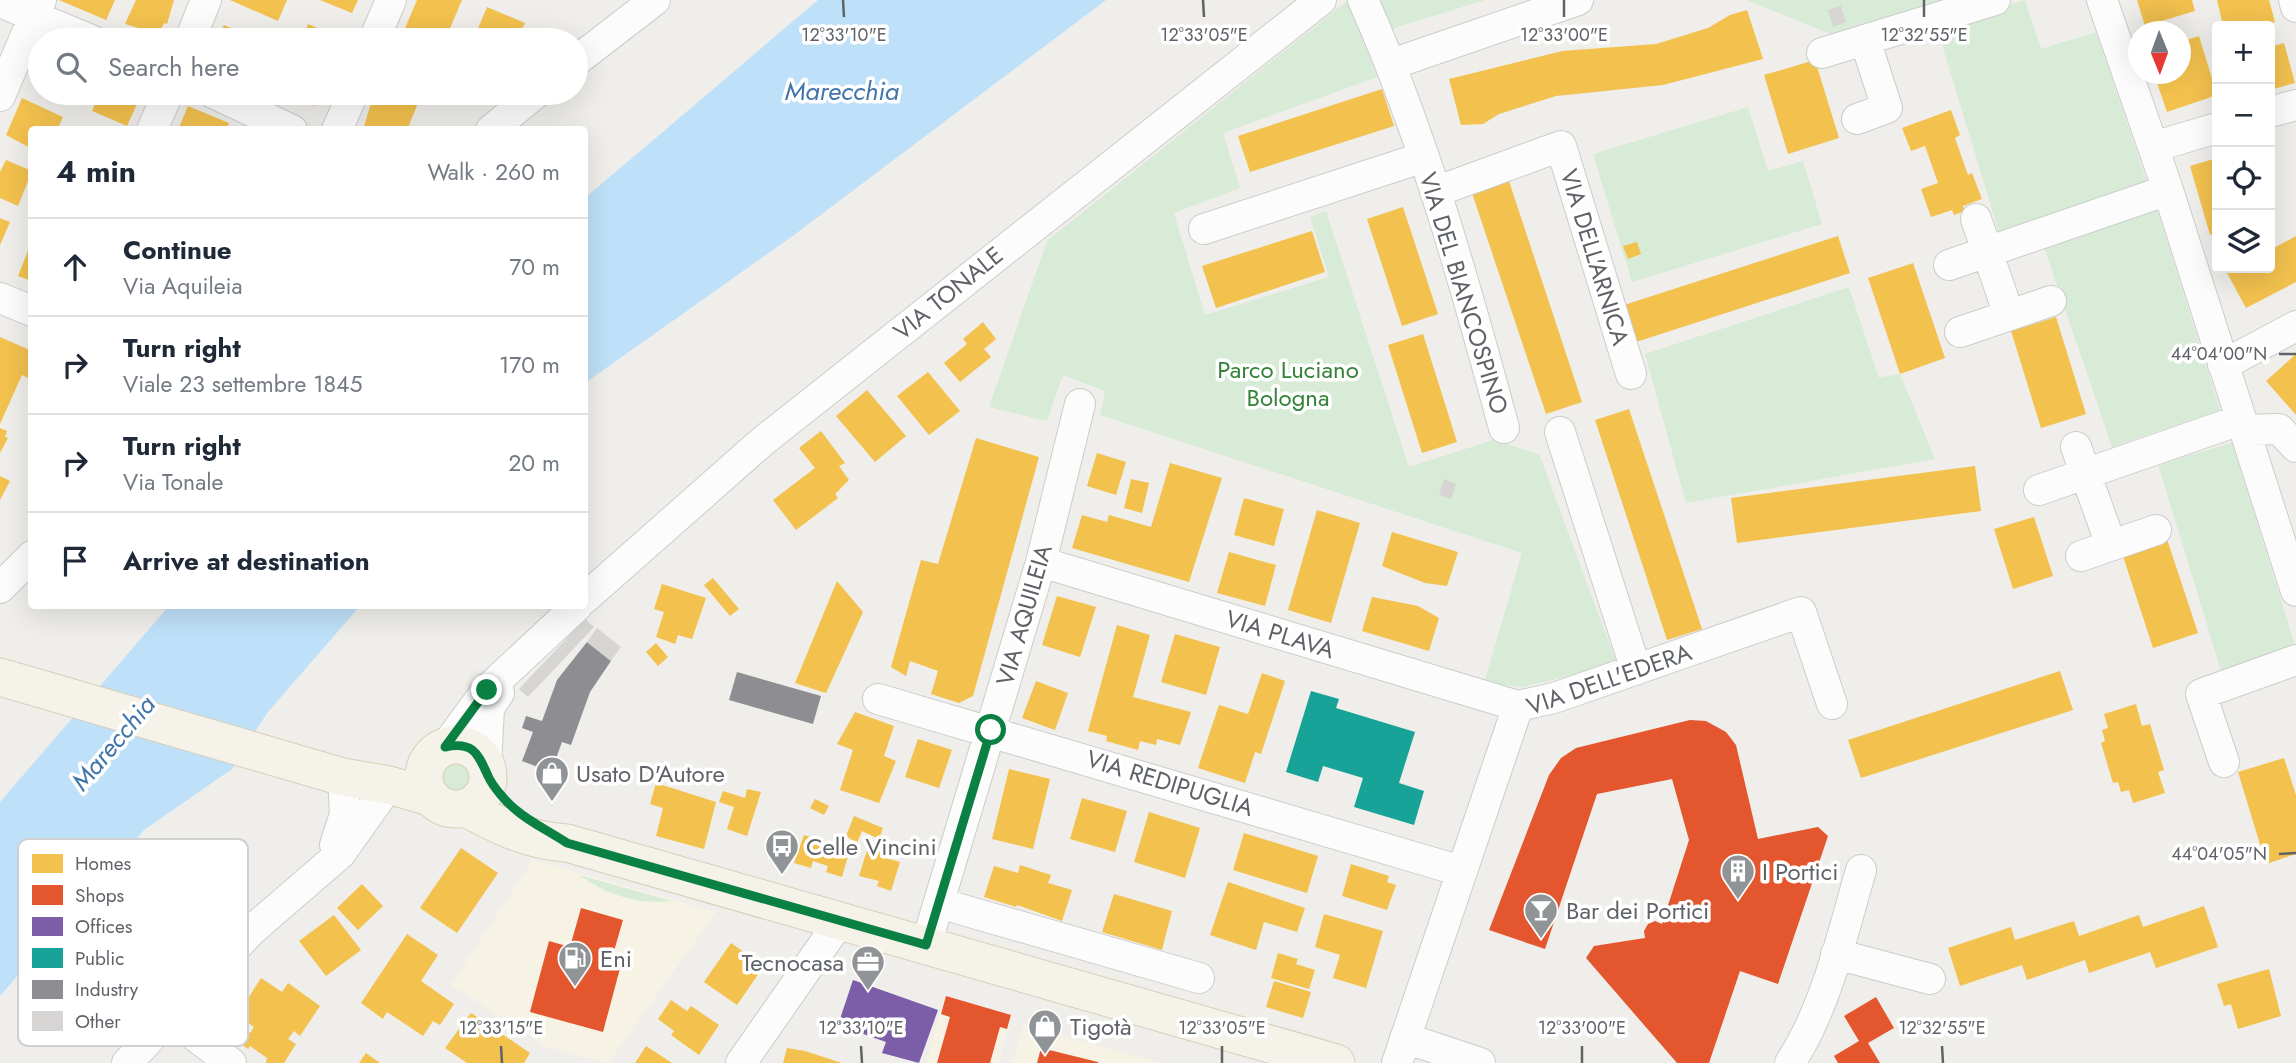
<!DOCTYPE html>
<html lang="en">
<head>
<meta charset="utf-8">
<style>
  :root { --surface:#fff; --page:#f6f6f7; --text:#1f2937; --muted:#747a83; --line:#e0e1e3 }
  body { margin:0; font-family:Jost,sans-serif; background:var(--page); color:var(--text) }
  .controls { position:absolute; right:21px; top:21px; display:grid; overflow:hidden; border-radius:7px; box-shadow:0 7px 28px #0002 }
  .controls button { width:63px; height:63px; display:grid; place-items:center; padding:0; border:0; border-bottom:2px solid var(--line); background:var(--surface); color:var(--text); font:35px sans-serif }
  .compass { position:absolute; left:2128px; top:21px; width:63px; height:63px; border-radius:50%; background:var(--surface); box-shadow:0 7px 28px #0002; rotate:179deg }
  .stop { position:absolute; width:21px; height:21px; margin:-16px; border:5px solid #0b8043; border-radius:50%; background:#fff }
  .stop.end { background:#0b8043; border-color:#fff; box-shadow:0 2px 7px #0008 }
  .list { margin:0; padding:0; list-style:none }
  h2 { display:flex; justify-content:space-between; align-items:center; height:91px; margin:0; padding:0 28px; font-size:30px }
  h2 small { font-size:23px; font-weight:400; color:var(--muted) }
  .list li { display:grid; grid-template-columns:46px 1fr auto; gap:21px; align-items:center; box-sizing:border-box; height:98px; padding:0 28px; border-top:2px solid var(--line) }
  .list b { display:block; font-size:26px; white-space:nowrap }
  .list p { margin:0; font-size:23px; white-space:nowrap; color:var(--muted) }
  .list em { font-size:23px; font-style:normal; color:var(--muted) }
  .icon { flex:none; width:38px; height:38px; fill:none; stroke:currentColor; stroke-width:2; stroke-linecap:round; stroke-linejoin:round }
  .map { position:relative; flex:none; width:2296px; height:1063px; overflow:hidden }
  .search { position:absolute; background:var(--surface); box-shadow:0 7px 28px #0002; left:28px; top:28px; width:560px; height:77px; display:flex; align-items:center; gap:18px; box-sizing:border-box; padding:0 24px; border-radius:38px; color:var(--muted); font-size:26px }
  .panel { position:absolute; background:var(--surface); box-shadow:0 7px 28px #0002; left:28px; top:126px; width:560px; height:483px; border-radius:7px }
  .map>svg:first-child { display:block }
  .commercial { fill:#f7f3e4 }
  .green { fill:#d8ebd6 }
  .water { fill:#bfe0f9 }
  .homes { fill:#f2c14e }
  .shops { fill:#e4572e }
  .offices { fill:#7b5ea7 }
  .public { fill:#17a398 }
  .industry { fill:#8d8d92 }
  .building { fill:#d6d5d3 }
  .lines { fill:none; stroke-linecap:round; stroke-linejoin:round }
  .minor-casing { stroke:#cbcccc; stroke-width:32 }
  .major-casing { stroke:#d7ceb8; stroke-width:39 }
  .minor { stroke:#fdfcfc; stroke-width:30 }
  .major { stroke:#f4f2e9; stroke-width:37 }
  .route { stroke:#0b8043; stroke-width:9 }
  .ticks { fill:none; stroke:#5f6368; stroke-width:2.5 }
  .labels { text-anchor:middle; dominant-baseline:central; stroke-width:7; stroke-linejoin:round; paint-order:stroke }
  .street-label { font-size:24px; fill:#5f6368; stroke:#fff }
  .park-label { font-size:24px; fill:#348238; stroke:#fff }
  .poi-label { font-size:24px; fill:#5f6368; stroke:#fff; text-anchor:start }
  .water-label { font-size:26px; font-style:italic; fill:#4174aa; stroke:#fff }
  .key { fill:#fff; stroke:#cfd0d2; stroke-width:2 }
  .key-label { font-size:19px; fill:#5f6368 }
  .ticks-label { font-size:18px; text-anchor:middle; fill:#5f6368; stroke:#fff; stroke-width:7; stroke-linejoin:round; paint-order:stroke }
</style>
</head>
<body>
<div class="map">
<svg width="2296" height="1063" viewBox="0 0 2296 1063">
  <rect width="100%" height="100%" fill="#efeeea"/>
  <path class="commercial" d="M533 860 716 912 608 1063 549 1048 451 985Z
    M945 996 1012 1015 998 1063H926Z
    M1023 1025 1160 1063H1012Z"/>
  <path class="green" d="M1378 0H1485L1388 30Z
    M1747 0H1956L1840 38Z
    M2025 0 2041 49 2096 32 2148 185 1999 233 1937 28Z
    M1347 1 1377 77 1223 133 1240 188 1174 213 1205 315 1329 277 1310 217 1326 211 1409 467 1493 440 1539 454 1617 664 1523 687 1484 683 1522 553 1100 415 1105 391 1063 375 1047 421 989 407 1047 241Z
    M1748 107 1768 171 1803 161 1822 224 1632 282 1593 154Z
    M2157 209 2220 410 2112 447 2044 247Z
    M1849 287 1879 378 1900 374 1935 459 1686 503 1645 354Z
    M2232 443 2296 648 2221 671 2158 464Z
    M438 777a17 17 0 1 1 34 0a17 17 0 1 1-34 0Z
    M579 875 672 901C637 905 607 895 579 875Z"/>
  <path class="water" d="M818 0H1106L794 235 585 383V198Z
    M169 606H360L267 713 232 769 144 830 0 996V802Z"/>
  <path class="homes" d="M59 0H115L106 20Z
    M136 0H174L167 24 164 23 159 34 125 24Z
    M230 0H287L278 21Z
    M320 0H358L352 13Z
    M417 0H462L445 40H400Z
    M2137 0H2192L2195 11 2145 26Z
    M2217 0H2269L2275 22 2257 26H2223Z
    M487 7 525 23 517 40H473Z
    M1747 10 1763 59 1663 85 1556 96 1499 114 1483 124 1461 125 1449 79 1562 51 1656 44 1708 28 1730 15Z
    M308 24 347 40H302Z
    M224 25 258 40H217Z
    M2199 36 2217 95 2167 112 2154 74H2180V42Z
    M2284 43 2295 83 2270 90V47Z
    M40 58V83L31 79Z
    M1815 60 1839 138 1788 154 1764 75Z
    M1382 89 1394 126 1250 172 1238 136Z
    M100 93H142L127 126 92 111Z
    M283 93H321L315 106Z
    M378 93H422L407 130H363L373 96 376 98Z
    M22 98 63 117 57 130H32V149L6 135Z
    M188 106 229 123 226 130H178Z
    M1951 110 1960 135 1955 138 1968 175 1972 173 1982 199 1963 206 1965 211 1954 215 1952 210 1931 217 1921 189 1938 183 1925 146 1911 151 1902 128Z
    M2217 158V233L2210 235 2190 166Z
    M6 160 32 171 18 206 0 198V172Z
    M1509 181 1582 402 1546 414 1472 193Z
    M1403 207 1438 314 1402 326 1367 219Z
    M0 218 10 222 0 245Z
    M1312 231 1325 272 1216 308 1202 266Z
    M1838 236 1850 273 1636 342 1624 305Z
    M2296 236V282L2246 308 2227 273 2237 268H2270V250Z
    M1637 242 1641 254 1628 259 1623 246Z
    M31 243H32V281L18 276Z
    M1913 263 1945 358 1900 374 1868 278Z
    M2056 317 2086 414 2041 428 2011 331Z
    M983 322 996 339 984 349 991 357 960 382 944 363 967 344 963 339Z
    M1423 334 1457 442 1422 453 1388 345Z
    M0 337 32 351V376L30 379 22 375 0 424Z
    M2296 354V415L2266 381Z
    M928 372 960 411 929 435 897 396Z
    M867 390 906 436 875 462 836 416Z
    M1629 409 1702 629 1667 640 1595 420Z
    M0 428 7 431 5 437 8 438 0 453Z
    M821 431 845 463 839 466 849 480 835 494 838 498 796 530 773 500 815 468 799 448Z
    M976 438 1039 457 973 696 959 703 931 694 938 671 910 661 906 676 891 667 921 560 938 564Z
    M1097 453 1126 462 1116 495 1087 486Z
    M1170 463 1222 478 1189 582 1072 548 1082 515 1107 522 1109 515 1151 527Z
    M1975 466 1981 511 1737 543 1731 498Z
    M0 476 10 481 0 500Z
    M1131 479 1149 483 1142 513 1124 508Z
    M1244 498 1284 509 1274 546 1234 535Z
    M1317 510 1360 523 1331 623 1288 610Z
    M2034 517 2053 576 2013 589 1994 529Z
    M1392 532 1458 552 1447 586 1425 583 1382 566Z
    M2167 539 2198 633 2153 648 2122 553Z
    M1229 552 1276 565 1265 606 1217 593Z
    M713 578 739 609 730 616 704 585Z
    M837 581 863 612 826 693 795 683Z
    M662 584 706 598 692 639 678 635 675 644 656 637 664 612 654 609Z
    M1057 596 1096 607 1080 657 1042 645Z
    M1372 597 1418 606 1439 618 1429 651 1362 631Z
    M1117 625 1150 635 1133 697 1191 712 1180 745 1157 739 1156 745 1140 741 1138 750 1106 741 1107 736 1088 731Z
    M1175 634 1220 647 1206 695 1161 682Z
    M656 643 668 657 658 666 646 652Z
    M2060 671 2073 710 1861 778 1848 740Z
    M1262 673 1285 681 1261 754 1255 752 1245 783 1198 768 1219 705 1248 714Z
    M1036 681 1068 693 1055 730 1022 718Z
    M2136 704 2142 726 2150 724 2164 770 2158 772 2165 793 2133 803 2129 790 2121 792 2118 782 2113 783 2101 743 2105 741 2102 730 2108 728 2104 714Z
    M855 712 894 726 884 756 896 761 879 803 840 790 853 750 837 744Z
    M918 739 952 750 939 788 905 777Z
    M2284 758 2296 795V854L2266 864 2238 772Z
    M1009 769 1050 779 1033 849 992 839Z
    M656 783 716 802 704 849 656 836 663 808 650 804Z
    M747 789 761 792 747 836 727 829 734 807 719 802 723 791 745 798Z
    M1082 798 1127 811 1115 852 1070 839Z
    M815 799 829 806 824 815 810 808Z
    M1149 812 1200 828 1185 878 1134 862Z
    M854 816 883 828 879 839 862 831 857 843 846 836Z
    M1244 833 1318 856 1307 893 1233 870Z
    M804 835 850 849 842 877 826 872 828 866 813 861 811 868 794 863Z
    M868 847 884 852 882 857 900 862 891 891 877 886 879 881 859 876Z
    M461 848 498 873 457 933 420 908Z
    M1351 864 1389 876 1387 882 1396 885 1387 910 1342 896Z
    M1020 865 1051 875 1048 883 1072 890 1062 921 1017 905 1016 907 984 897 994 866 1018 873Z
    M1228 882 1305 908 1297 932 1264 922 1256 950 1210 935Z
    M362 884 383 906 358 930 337 908Z
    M1114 894 1172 911 1162 950 1102 932Z
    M2204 906 2218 947 2156 968 2150 952 2089 973 2085 960 2027 980 2022 965 1960 986 1948 948 2011 927 2015 940 2074 921 2079 936 2139 915 2143 927Z
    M1324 914 1383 931 1366 988 1333 978 1340 955 1315 947Z
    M334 915 361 950 326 976 299 941Z
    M407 934 438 955 421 981 454 1004 440 1025 433 1021 423 1036 387 1012 383 1019 361 1003Z
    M731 943 764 966 737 1005 704 982Z
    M1278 953 1298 959 1296 964 1315 970 1309 989 1271 978Z
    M2269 969 2281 1016 2238 1029 2231 1004 2224 1006 2217 984Z
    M261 978 282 992 288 983 320 1006 300 1036 294 1031 288 1039 296 1044 284 1063H266L267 1058 250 1046 248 1049 238 1042 246 1030 250 1033 254 1027 232 1012 242 997 247 1000Z
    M1274 981 1311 992 1303 1018 1266 1007Z
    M671 1000 687 1011 691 1006 719 1025 699 1055 671 1035 674 1031 658 1019Z
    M471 1013 530 1053 524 1063H467L445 1048Z
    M646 1046 672 1063H635Z
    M787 1048 805 1051 842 1063H783Z
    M366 1053 380 1063H359Z"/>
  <path class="shops" d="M1690 720 1706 721 1726 732 1736 745 1758 839 1818 827 1828 836 1778 984 1740 971 1709 1063H1677L1586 958 1594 946 1645 938 1644 931 1648 924 1655 921 1662 924 1689 840 1672 779 1597 794 1545 949 1489 930 1549 775 1561 758 1576 748Z
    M581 908 623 920 612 958 622 961 603 1032 530 1012 549 941 570 947Z
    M946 996 1011 1015 1007 1029 1000 1027 990 1063H937L950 1017 941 1014Z
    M1876 997 1894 1028 1868 1043 1880 1063H1838L1834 1056 1859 1041 1844 1016Z
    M1041 1048 1098 1062V1063H1037Z"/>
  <path class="offices" d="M853 980 938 1010 919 1063 882 1053 886 1042 838 1025Z"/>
  <path class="public" d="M1311 691 1339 699 1336 708 1415 732 1399 783 1424 791 1414 825 1354 807 1363 778 1323 766 1318 782 1286 772Z"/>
  <path class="industry" d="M587 642 611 661 590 692 571 745 562 742 551 772 522 761 533 732 522 728 526 716 542 721 557 680Z
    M737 672 821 696 813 724 729 700Z"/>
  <path class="building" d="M1841 6 1846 22 1833 27 1828 10Z
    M1444 479 1456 484 1451 499 1439 495Z
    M585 619 594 627 528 697 519 689Z
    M597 628 621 647 611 661 587 642Z"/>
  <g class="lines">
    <g class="minor-casing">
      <path id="minor" d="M1363 0C1424 137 1465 283 1504 428
        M2102 0 2168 190 2296 591
        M2294 0 2296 7
        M0 2 91 40
        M190 40 206 0
        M374 40 391 0
        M1822 53 1995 0
        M576 61 655 0
        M1392 64 1578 0
        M213 93 292 130
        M0 96 41 0
        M2270 112 2296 105
        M1857 119 1887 108 1865 40
        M152 130 168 93
        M337 130 353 93
        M491 130 536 93
        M2153 147 2217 128
        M1435 192 1561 146 1631 374
        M1976 219 2009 315
        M1204 229 1424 157
        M1949 265 2168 190
        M0 298 32 311
        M1960 332 2051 301
        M2223 365 2296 326
        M2244 430 2279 429 2296 447
        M1560 432 1636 670
        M2076 447 2111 545
        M2039 490 2240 420
        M2081 556 2156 530
        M1041 562 1518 706 1554 698 1801 612 1832 704
        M0 588 32 556
        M584 599 763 441 1321 0
        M878 699 1461 871
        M445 747 487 690 577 606
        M2224 762 2201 694 2296 660
        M486 766 489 708 499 693
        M335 845 345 814 343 777
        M939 903 1199 978
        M926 945 1041 562 1080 404
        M1836 954 1930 979
        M168 1016 231 1063
        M1405 1038 1480 1063
        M127 1063 251 931 340 854 389 785
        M741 1063 840 921
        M1397 1063 1518 706
        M1790 1063C1827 1006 1842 935 1861 870"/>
    </g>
    <g class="major-casing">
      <path id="major" d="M0 677 343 777 389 785 430 797
        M424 777a32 32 0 1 1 64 0a32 32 0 1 1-64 0Z
        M466 808C499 826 529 841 567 843L1336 1063"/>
    </g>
    <use href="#minor" class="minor"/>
    <use href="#major" class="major"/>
  </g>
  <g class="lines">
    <path class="route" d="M487 690 445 747C474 741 478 754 488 776 493 787 507 803 516 810 531 823 551 832 567 843L926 945 991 730"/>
  </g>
  <path class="ticks" d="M843 0 844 17M1203 0 1204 17M1564 0V17M1924 0V17M2279 354H2296M2279 854 2296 853M501 1046 502 1063M861 1046 862 1063M1222 1046V1063M1582 1046V1063M1942 1046 1943 1063"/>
  <defs>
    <g id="shop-pin" transform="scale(1.75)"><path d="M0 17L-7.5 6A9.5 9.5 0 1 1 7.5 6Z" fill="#919496" stroke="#fff"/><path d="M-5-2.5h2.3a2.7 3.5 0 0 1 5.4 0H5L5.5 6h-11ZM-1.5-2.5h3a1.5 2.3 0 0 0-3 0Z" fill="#fff"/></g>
    <g id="bus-pin" transform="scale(1.75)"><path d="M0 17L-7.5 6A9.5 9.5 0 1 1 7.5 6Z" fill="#919496" stroke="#fff"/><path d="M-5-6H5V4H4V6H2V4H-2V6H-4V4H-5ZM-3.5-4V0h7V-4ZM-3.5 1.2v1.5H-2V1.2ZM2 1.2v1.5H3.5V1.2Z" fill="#fff"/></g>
    <g id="building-pin" transform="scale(1.75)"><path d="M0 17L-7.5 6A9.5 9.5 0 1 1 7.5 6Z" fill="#919496" stroke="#fff"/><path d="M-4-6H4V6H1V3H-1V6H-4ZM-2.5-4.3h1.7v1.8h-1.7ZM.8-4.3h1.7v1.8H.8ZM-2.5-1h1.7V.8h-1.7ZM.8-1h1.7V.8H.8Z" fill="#fff"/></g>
    <g id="bar-pin" transform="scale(1.75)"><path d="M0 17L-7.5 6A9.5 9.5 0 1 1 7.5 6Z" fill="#919496" stroke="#fff"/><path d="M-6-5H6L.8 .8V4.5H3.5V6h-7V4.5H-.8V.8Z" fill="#fff"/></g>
    <g id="fuel-pin" transform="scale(1.75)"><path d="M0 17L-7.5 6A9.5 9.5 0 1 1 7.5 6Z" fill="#919496" stroke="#fff"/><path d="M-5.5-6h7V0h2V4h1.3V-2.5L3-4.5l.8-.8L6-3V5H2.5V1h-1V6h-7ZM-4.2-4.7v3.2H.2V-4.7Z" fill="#fff"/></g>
    <g id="office-pin" transform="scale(1.75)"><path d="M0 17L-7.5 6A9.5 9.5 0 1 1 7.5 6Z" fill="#919496" stroke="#fff"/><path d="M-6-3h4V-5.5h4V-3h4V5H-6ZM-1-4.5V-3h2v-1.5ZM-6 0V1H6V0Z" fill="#fff"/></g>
  </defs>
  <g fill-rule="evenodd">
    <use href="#shop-pin" x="552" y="773"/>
    <use href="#bus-pin" x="782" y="846"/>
    <use href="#building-pin" x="1738" y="871"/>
    <use href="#bar-pin" x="1541" y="910"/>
    <use href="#fuel-pin" x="575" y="958"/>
    <use href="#office-pin" x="868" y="962"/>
    <use href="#shop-pin" x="1045" y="1026"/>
  </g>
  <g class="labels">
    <g class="street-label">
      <text transform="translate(1595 257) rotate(73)">VIA DELL'ARNICA</text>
      <text transform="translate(948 293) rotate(-39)">VIA TONALE</text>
      <text transform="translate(1464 293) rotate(73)">VIA DEL BIANCOSPINO</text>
      <text transform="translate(1024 615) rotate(-74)">VIA AQUILEIA</text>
      <text transform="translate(1280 634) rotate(17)">VIA PLAVA</text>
      <text transform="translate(1609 679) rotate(-19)">VIA DELL'EDERA</text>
      <text transform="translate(1170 783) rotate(17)">VIA REDIPUGLIA</text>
    </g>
    <g class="park-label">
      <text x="1288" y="369">Parco Luciano<tspan x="1288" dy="28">Bologna</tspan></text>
    </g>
    <g class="poi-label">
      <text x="576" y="773">Usato D'Autore</text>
      <text x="806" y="846">Celle Vincini</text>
      <text x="1762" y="871">I Portici</text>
      <text x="1566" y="910">Bar dei Portici</text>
      <text x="600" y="958">Eni</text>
      <text x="844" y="962" text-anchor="end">Tecnocasa</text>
      <text x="1070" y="1026">Tigotà</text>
    </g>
    <g class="water-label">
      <text x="842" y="91">Marecchia</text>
      <text transform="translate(113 743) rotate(-50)">Marecchia</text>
    </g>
  </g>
  <rect x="18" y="839" width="230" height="207" rx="10" class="key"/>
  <rect x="32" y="854" width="31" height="19" fill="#f2c14e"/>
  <rect x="32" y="885" width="31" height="20" fill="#e4572e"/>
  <rect x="32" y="917" width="31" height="19" fill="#7b5ea7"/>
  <rect x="32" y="948" width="31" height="20" fill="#17a398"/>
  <rect x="32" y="980" width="31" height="19" fill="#8d8d92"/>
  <rect x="32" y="1011" width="31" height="20" fill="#d6d5d3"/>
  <g class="key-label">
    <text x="75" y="870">Homes</text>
    <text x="75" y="902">Shops</text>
    <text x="75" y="933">Offices</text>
    <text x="75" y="965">Public</text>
    <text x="75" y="996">Industry</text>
    <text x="75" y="1028">Other</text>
  </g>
  <g class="ticks-label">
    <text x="844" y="41">12°33'10"E</text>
    <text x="1204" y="41">12°33'05"E</text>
    <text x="1564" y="41">12°33'00"E</text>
    <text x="1924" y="41">12°32'55"E</text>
    <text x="2219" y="360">44°04'00"N</text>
    <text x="2219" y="860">44°04'05"N</text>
    <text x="501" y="1034">12°33'15"E</text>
    <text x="861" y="1034">12°33'10"E</text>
    <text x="1222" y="1034">12°33'05"E</text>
    <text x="1582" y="1034">12°33'00"E</text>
    <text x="1942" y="1034">12°32'55"E</text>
  </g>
</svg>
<div class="controls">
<button>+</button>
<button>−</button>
<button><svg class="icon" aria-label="locate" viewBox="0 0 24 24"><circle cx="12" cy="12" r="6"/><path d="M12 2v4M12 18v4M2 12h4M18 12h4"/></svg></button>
<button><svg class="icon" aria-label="layers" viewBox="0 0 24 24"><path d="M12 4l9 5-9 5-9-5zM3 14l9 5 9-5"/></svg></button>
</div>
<svg class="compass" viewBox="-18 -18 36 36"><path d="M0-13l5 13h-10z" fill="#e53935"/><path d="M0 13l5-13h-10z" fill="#747a83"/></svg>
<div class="stop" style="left:991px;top:730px"></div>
<div class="stop end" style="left:487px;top:690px"></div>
<div class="search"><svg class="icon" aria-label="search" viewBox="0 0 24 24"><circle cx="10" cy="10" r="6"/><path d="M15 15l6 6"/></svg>Search here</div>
<section class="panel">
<h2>4 min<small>Walk · 260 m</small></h2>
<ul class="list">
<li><svg class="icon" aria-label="ahead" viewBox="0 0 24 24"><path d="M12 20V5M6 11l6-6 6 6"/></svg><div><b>Continue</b><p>Via Aquileia</p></div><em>70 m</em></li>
<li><svg class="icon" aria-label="right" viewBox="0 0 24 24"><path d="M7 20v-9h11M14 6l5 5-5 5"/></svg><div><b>Turn right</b><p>Viale 23 settembre 1845</p></div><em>170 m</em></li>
<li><svg class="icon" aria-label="right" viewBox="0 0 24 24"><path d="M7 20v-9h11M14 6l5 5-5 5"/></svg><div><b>Turn right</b><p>Via Tonale</p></div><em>20 m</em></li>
<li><svg class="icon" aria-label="arrive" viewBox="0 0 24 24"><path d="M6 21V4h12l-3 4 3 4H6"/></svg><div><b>Arrive at destination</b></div></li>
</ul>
</section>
</div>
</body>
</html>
